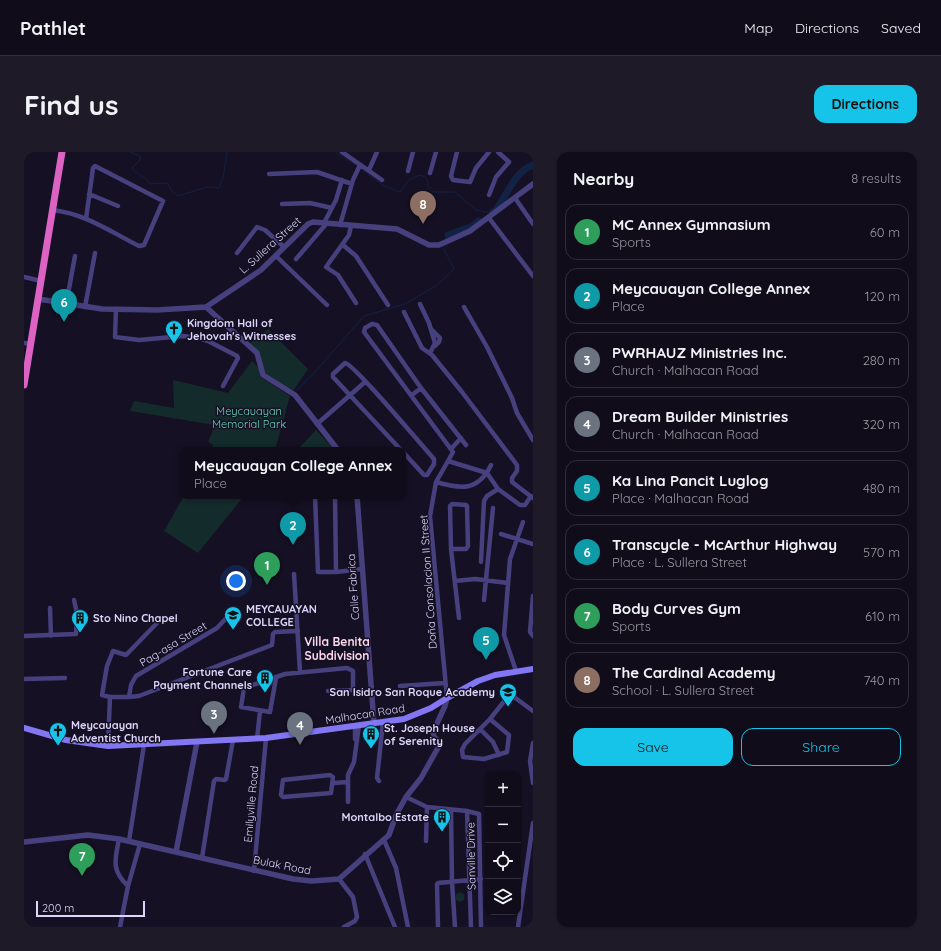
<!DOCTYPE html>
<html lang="en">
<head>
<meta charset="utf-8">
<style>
  :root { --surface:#100c1a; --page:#1e1a27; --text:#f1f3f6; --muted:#9c9ba2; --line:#302c39; --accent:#15c4e8 }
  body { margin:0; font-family:Quicksand,sans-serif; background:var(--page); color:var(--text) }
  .controls { position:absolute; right:12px; bottom:12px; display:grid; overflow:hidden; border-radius:8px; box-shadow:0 1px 3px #0004 }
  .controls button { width:36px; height:36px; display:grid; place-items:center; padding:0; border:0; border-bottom:1px solid var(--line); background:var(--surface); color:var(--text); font:20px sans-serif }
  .scale { position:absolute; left:12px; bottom:10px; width:109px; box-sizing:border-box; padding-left:4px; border:2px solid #ddd6fb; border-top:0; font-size:11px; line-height:14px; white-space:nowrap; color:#ddd6fb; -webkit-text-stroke:3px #151023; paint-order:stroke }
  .you { position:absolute; left:212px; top:429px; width:14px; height:14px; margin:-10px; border:3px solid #fff; border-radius:50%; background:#1a73e8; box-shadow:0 0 0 6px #1a73e833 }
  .badge { display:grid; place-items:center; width:26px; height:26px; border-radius:50%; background:var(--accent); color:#fff; font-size:13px; font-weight:700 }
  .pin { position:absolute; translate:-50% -33px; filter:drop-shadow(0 1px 2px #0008) }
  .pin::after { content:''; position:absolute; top:21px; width:14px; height:12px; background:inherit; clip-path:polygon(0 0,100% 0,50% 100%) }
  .popup { position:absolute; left:156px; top:295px; width:226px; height:52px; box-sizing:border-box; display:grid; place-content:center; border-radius:8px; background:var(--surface); filter:drop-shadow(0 1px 3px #0005); font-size:13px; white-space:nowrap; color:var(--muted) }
  .popup b { font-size:15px; color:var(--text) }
  .popup::after { content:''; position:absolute; left:50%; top:100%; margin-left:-8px; border:8px solid transparent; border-top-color:var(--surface) }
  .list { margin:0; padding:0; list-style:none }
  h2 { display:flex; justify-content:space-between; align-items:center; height:52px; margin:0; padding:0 16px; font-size:17px }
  h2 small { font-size:13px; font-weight:400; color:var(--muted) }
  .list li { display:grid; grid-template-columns:26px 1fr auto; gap:12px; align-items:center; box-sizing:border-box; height:56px; margin:0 8px 8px; padding:0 8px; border:1px solid var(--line); border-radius:12px }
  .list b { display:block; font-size:15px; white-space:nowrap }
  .list p { margin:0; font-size:13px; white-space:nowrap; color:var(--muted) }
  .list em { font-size:13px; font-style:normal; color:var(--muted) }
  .actions { display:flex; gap:8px; padding:12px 16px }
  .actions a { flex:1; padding:9px 0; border:1px solid var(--accent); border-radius:12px; text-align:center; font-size:14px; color:var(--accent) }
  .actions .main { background:var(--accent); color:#111 }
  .icon { flex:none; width:22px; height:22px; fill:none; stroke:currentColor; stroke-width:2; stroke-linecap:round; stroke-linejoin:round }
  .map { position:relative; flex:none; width:509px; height:775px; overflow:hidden; border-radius:12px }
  header { display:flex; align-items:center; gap:24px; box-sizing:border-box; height:56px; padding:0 20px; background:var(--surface); border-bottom:1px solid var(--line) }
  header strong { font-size:19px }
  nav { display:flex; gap:22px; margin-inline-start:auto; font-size:14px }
  .intro { display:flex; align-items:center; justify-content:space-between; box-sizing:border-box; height:96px; padding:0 24px }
  h1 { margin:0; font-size:28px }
  .button { padding:10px 18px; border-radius:12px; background:var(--accent); color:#111; font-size:14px; font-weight:700 }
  main { display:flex; gap:24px; padding:0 24px }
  aside { flex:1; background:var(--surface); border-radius:12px; box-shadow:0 1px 3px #0004 }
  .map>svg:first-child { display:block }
  .green { fill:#142b2c }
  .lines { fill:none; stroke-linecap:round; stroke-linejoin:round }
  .stream { stroke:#122245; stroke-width:1 }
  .river { stroke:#122245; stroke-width:7 }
  .minor { stroke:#47407e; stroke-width:4.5 }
  .tertiary { stroke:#47407e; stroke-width:5.5 }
  .secondary { stroke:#8276f3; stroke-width:6 }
  .trunk { stroke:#dc62c4; stroke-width:7 }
  .labels { text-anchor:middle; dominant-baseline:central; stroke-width:3; stroke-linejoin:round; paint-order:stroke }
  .street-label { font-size:11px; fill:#ddd6fb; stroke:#151023 }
  .poi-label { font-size:11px; font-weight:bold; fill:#ddd6fb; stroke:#151023; text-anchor:start }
  .park-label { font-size:11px; fill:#68d5c2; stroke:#151023 }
  .neighbourhood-label { font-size:12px; font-weight:bold; fill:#fbd8ec; stroke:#151023 }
</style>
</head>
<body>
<header>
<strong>Pathlet</strong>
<nav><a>Map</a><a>Directions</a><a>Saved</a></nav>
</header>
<div class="intro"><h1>Find us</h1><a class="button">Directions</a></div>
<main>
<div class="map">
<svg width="509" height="775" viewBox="0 0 509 775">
  <rect width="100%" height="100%" fill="#151023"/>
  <path class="green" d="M244 177 284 217 269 239 240 221 236 201 226 191Z
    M228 209 235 216 236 225 266 244 251 298H187L189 293 184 290 191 273 106 259 110 249 150 256 149 228 204 241Z
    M292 278 311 298H273Z
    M160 344H220L174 401 140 379Z
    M431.5 745a4.5 4.5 0 1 1 9 0a4.5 4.5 0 1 1-9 0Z"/>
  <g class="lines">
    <path class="stream" d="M106 0 116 4V8L108 16C112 23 121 23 126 32L143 31 148 39 154 44 183 35 195 36 199 26 203 0
      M311 0 334 14
      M336 16 360 34 376 40 386 27 396 23C403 25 404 27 404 34L409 40H431L452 58 465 61
      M421 87 424 83
      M273 238 291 220 340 164 381 152 413 133 430 117 420 97"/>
    <path class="river" d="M469 60 472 58C483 43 491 19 509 13
      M424 83 449 74 455 69"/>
    <path class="minor" d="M318 0 358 28
      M433 0 427 24 429 28 446 30 452 16 465 0
      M345 18 353 0
      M384 19 389 0
      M406 21 412 0
      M245 22 293 20 328 32
      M65 42 94 54
      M465 43 472 25 485 10 474 0
      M491 46 509 72
      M258 52 286 51 308 56
      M28 58C60 61 87 80 115 94L120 93 139 49 71 14 69 16 62 67
      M465 66 509 124
      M300 71 312 48 318 28
      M316 73 329 28 336 13
      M327 74 325 83 302 115 314 123 332 151
      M319 93 332 104 364 153
      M213 101 233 75 241 78 260 95
      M252 104 303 153
      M272 107 303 71
      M0 125 17 129
      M396 152 405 171 411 191 406 201
      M42 153 51 104
      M61 155 71 101
      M440 155 463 195 488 246 493 261 509 288
      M92 157 91 185 115 188 159 184 175 186 184 189 213 204 214 206 199 234
      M380 160 398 196 408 203 438 240 493 313V319L488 326V330L509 346
      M407 177 416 186 415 190 411 194
      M0 191 7 192
      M388 243 397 236
      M293 272 341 230
      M427 297 437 286
      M377 298 309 225V222L321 211C329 211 399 295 410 307V312L403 323H400L379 300
      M424 309 429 300 340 180 341 176 348 172 353 173 397 236 442 293
      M412 330C436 337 454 340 467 313
      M291 344 294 420H312L338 417
      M311 344 312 420
      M477 382 509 392
      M427 397H442L444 394 443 354 442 353 428 352 426 354 427 397 435 466
      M457 410 460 349 463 344 474 337
      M270 422 276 520
      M431 429 451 427 484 431
      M509 444 506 480 509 484
      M460 448 469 356
      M26 456 27 484
      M0 484 52 482 53 461 50 448
      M492 519 480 483 486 407 499 370
      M252 526 246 560 217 555 220 536 261 522 323 516 329 519V538L304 539
      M0 527 41 526
      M376 534 421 531
      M86 545 78 543 83 514 89 499 102 503 133 471
      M105 545 115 544 248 493 249 482 251 480 274 479
      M423 546 406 364 412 330 424 309 463 321 474 337 496 353H501L507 344
      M466 567 485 583 483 600 460 607 439 605 438 598 441 592 466 567 486 542 509 559
      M331 574V587L333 589
      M456 577 469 590 475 603
      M233 587 236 559
      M509 591 506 609 509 631
      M84 594 86 545H105L107 533 112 524 193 476 208 460
      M306 623 309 625 307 641 259 645 257 643 259 628Z
      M355 629 353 626 359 570
      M310 631 324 630
      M382 645 403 655 443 659 455 662 457 775
      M324 650V623L330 610 335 573
      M427 658 428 730 431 775
      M443 659 447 775
      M95 687C91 708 87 718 104 734
      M360 688 372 716 384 775
      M105 689 120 593
      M402 689 403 655
      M341 702 371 775
      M178 706 190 629 192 627 201 628 202 627 209 588
      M230 719 242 586
      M315 727 329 745 333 765 331 769 320 775
      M96 775 104 734 116 692
      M414 775 413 732 414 731 457 727
      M494 775 509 671"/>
    <path class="tertiary" d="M14 147 78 157 133 158 182 155 237 118 284 72 289 70 373 77 405 93H415L446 79 509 32
      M182 155 233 201 239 223 271 243 314 298
      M333 344 350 572
      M0 690 64 683 95 687 269 727 288 729 315 727 365 683 372 663 382 645 397 626 415 594 416 590 410 585 409 580 421 554 423 546
      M152 700 173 590"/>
    <path class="secondary" d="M0 576 42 588 84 594 242 586 380 567 407 556 423 546 454 529 471 523 509 517"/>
    <path class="trunk" d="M0 233 38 0"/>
  </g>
  <defs>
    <g id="church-pin" transform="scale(0.9)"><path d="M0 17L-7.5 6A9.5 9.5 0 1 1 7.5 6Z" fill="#15c4e8" stroke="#151023"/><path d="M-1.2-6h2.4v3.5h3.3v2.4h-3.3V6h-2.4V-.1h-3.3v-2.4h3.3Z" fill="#111"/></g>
    <g id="university-pin" transform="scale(0.9)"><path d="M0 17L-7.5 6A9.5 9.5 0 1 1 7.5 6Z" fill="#15c4e8" stroke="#151023"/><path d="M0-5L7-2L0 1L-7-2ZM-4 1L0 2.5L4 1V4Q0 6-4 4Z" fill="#111"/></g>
    <g id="building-pin" transform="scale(0.9)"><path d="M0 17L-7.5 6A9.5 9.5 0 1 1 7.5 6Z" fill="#15c4e8" stroke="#151023"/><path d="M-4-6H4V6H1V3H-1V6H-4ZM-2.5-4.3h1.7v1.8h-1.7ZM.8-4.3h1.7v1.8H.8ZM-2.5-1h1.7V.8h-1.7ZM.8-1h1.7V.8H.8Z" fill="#111"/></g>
    <g id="school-pin" transform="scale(0.9)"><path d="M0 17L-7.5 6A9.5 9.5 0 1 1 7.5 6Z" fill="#15c4e8" stroke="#151023"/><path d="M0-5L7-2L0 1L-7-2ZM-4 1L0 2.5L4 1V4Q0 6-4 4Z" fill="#111"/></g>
  </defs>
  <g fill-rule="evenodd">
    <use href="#church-pin" x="150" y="177"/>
    <use href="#university-pin" x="209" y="463"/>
    <use href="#building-pin" x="56" y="466"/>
    <use href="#building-pin" x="241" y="526"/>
    <use href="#school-pin" x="484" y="540"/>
    <use href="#church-pin" x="34" y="579"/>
    <use href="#building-pin" x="347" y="582"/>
    <use href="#building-pin" x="418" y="665"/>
  </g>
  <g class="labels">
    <g class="street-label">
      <text transform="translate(246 93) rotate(-42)">L. Sullera Street</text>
      <text transform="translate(404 430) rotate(-94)">Doña Consolacion II Street</text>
      <text transform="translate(329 435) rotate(-94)">Calle Fabrica</text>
      <text transform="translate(149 492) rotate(-31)">Pag-asa Street</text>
      <text transform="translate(341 562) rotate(-9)">Malhacan Road</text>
      <text transform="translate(227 652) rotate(-85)">Emilyville Road</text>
      <text transform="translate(447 704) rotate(-91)">Sanville Drive</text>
      <text transform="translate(258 713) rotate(11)">Bulak Road</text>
    </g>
    <g class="poi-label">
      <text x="163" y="171">Kingdom Hall of<tspan x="163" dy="13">Jehovah's Witnesses</tspan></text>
      <text x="222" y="457">MEYCAUAYAN<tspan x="222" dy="13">COLLEGE</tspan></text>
      <text x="69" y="466">Sto Nino Chapel</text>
      <text x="228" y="520" text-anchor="end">Fortune Care<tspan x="228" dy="13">Payment Channels</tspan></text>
      <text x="471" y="540" text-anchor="end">San Isidro San Roque Academy</text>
      <text x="47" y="573">Meycauayan<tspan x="47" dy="13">Adventist Church</tspan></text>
      <text x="360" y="576">St. Joseph House<tspan x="360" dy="13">of Serenity</tspan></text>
      <text x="405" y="665" text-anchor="end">Montalbo Estate</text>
    </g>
    <g class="park-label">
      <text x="225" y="259">Meycauayan<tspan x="225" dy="13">Memorial Park</tspan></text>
    </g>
    <g class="neighbourhood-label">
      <text x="313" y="489">Villa Benita<tspan x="313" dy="14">Subdivision</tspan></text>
    </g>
  </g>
</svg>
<div class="controls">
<button>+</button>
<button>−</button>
<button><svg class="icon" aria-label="locate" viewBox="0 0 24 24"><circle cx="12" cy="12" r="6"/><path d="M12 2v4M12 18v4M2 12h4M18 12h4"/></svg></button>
<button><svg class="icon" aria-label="layers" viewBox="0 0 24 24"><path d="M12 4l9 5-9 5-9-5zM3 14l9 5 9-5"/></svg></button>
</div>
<div class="scale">200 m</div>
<div class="you"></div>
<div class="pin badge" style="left:243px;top:433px;background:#2e9e5b">1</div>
<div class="pin badge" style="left:269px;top:393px;background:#0f9aa8">2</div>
<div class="popup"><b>Meycauayan College Annex</b>Place</div>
<div class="pin badge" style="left:190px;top:582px;background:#6b7280">3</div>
<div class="pin badge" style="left:276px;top:593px;background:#6b7280">4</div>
<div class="pin badge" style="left:462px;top:508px;background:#0f9aa8">5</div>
<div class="pin badge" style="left:40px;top:170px;background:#0f9aa8">6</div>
<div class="pin badge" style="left:58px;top:724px;background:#2e9e5b">7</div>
<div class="pin badge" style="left:399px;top:72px;background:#8d6e63">8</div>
</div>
<aside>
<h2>Nearby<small>8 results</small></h2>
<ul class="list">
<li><span class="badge" style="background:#2e9e5b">1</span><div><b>MC Annex Gymnasium</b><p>Sports</p></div><em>60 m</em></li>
<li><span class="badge" style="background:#0f9aa8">2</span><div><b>Meycauayan College Annex</b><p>Place</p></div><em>120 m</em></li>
<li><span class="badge" style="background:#6b7280">3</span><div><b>PWRHAUZ Ministries Inc.</b><p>Church · Malhacan Road</p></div><em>280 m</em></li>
<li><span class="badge" style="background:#6b7280">4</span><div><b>Dream Builder Ministries</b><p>Church · Malhacan Road</p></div><em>320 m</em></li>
<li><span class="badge" style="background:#0f9aa8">5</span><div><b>Ka Lina Pancit Luglog</b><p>Place · Malhacan Road</p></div><em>480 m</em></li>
<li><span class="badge" style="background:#0f9aa8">6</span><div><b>Transcycle - McArthur Highway</b><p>Place · L. Sullera Street</p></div><em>570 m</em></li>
<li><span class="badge" style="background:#2e9e5b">7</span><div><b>Body Curves Gym</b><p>Sports</p></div><em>610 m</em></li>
<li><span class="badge" style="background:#8d6e63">8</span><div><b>The Cardinal Academy</b><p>School · L. Sullera Street</p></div><em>740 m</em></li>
</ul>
<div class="actions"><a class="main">Save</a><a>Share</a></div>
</aside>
</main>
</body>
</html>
